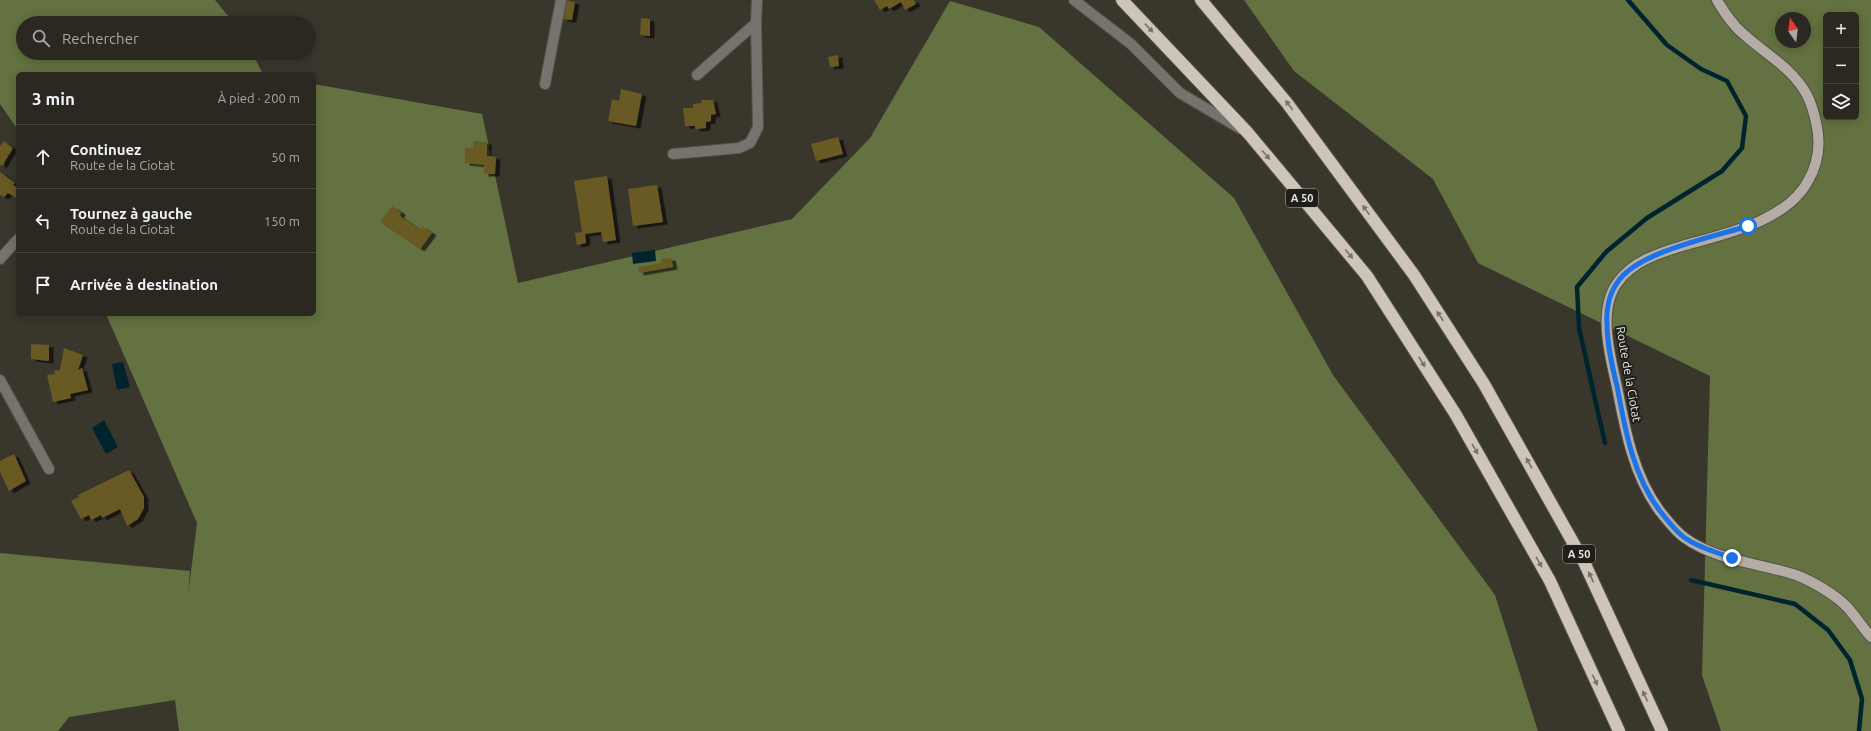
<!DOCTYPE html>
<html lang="fr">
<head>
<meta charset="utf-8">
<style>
  :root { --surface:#2b2821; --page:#33302a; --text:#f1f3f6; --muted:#a6a6a5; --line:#47443f }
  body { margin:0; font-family:Ubuntu,sans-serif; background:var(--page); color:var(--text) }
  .controls { position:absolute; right:12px; top:12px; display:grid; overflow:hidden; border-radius:6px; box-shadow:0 2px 10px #0003 }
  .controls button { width:36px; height:36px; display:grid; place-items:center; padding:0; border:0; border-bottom:1px solid var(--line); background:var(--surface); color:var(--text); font:20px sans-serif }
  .compass { position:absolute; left:1775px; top:12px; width:36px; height:36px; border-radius:50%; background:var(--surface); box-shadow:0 2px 10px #0003; rotate:346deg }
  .stop { position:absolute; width:12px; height:12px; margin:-9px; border:3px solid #1a73e8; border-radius:50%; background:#fff }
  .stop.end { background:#1a73e8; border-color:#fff; box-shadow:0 1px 4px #0008 }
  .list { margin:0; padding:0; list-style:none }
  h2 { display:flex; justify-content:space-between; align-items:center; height:52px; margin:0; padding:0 16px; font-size:17px }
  h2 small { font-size:13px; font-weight:400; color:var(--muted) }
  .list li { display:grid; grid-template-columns:26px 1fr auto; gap:12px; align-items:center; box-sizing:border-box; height:64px; padding:0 16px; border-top:1px solid var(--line) }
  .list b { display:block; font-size:15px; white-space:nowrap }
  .list p { margin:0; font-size:13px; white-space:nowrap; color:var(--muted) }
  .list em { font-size:13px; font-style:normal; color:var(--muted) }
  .icon { flex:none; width:22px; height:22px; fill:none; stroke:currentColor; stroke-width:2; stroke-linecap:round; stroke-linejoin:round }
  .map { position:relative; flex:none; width:1871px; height:731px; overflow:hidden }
  .search { position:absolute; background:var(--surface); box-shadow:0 2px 10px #0003; left:16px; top:16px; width:300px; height:44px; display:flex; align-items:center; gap:10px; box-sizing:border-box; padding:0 14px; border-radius:22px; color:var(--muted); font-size:15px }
  .panel { position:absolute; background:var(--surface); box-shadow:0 2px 10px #0003; left:16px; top:72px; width:300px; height:244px; border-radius:6px }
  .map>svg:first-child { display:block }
  .forest { fill:#637240; fill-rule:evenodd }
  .water { fill:#00242d }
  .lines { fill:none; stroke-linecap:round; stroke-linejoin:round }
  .stream { stroke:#00242d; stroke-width:4.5 }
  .building { fill:#675a24; filter:url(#shadow) }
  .minor-casing { stroke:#555249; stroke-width:12 }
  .major-casing { stroke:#555249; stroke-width:12 }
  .highway-casing { stroke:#555249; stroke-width:14 }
  .minor { stroke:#76726e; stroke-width:10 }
  .major { stroke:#b5ada5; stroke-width:10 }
  .highway { stroke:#cec4ba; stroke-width:12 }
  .oneway { fill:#76716a }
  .route { stroke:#1a73e8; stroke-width:5 }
  .labels { text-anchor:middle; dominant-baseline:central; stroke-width:4; stroke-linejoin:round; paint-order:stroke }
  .shield { fill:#1f1e19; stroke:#acaaa4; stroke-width:1 }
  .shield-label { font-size:11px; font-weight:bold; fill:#e8e6e0 }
  .street-label { font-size:12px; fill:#e8e6e0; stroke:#1f1e19 }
</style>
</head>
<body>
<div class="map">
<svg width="1871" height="731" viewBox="0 0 1871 731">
  <defs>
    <filter id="shadow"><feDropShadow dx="4.5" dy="2.5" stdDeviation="0" flood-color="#0009"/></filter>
  </defs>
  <rect width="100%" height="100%" fill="#39362c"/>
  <path class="forest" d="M0 0H215L234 23H23V53H252L263 74H18V130L0 104Z
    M1244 0H1871V731H1721L1702 675 1710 376 1478 263 1433 179 1294 71ZM1826 15H1856V117H1826ZM1781 18H1805V42H1781Z
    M950 1 1039 27 1234 198 1333 375 1495 595 1538 731H179L175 700 69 717 58 731H0V553L190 571 188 596 197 523 106 314H314V84L482 114 518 283 792 219 870 138Z"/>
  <path class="water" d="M655 250 656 261 633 264 632 253Z
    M123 362 130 387 117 390 112 364Z
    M104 420 118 447 106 454 92 428Z"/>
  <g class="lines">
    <path class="stream" d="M1605 443 1579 328 1577 287 1606 252 1647 218 1722 171 1742 148 1746 116 1727 81 1701 69 1667 45 1628 0
      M1691 580 1795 604 1828 630 1850 660 1862 699 1859 731"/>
  </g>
  <path class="building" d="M566 0 575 2 572 20 563 19Z
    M874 0H914L916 4 905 10 901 2 889 9 887 6 880 10Z
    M641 18 650 19V36L640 35Z
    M838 55 839 66 830 67 828 57Z
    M621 89 642 94 636 126 608 121 612 99 619 101Z
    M701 100H713L716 114 711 115V121L706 122V128L695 129V126H685L683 108H693V104L702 103Z
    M838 137 843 154 816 161 811 144Z
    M4 141 13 148 2 166 0 165V146Z
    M473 141 487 142V156L496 157 495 174H484V165L465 163V148H473Z
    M0 172 15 183 13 185 18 188V199L8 193 4 197 0 195Z
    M607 176 616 240 603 242 601 232 585 234 586 243 577 245 575 233 582 232 574 181Z
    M657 185 663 222 633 226 628 189Z
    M392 206 401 212 400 216 420 230 422 226 432 233 420 249 380 222Z
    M671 258 673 267 639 273 638 267 661 263V259Z
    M31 344 49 345V361L31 359Z
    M64 348 83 355 78 370 82 368 88 390 70 394 71 398 53 402 47 375 55 374 54 371 60 370Z
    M14 454 26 481 9 491 0 472V461Z
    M129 470 144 497V508L138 519 127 526 120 509 102 518 101 515 91 520 89 515 81 519 71 501 79 497 78 495Z"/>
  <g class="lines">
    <g class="minor-casing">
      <path id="minor" d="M1074 0 1131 44 1180 93 1241 129
        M697 75 756 23 757 0
        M545 84 561 0
        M673 154 739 148 750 143 758 127 756 23
        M0 259 18 239
        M0 380 49 469"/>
    </g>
    <g class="major-casing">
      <path id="major" d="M1717 0C1722 9 1729 19 1736 27 1759 51 1791 65 1807 95 1811 103 1814 113 1816 122 1821 143 1819 162 1808 181 1786 222 1724 234 1682 246 1659 253 1633 261 1618 282 1597 309 1610 356 1617 387 1625 429 1633 474 1659 510 1666 519 1676 532 1685 538 1717 561 1760 563 1796 575 1812 581 1836 595 1848 608 1856 617 1863 628 1871 637"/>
    </g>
    <g class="highway-casing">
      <path id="highway" d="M1122 0 1248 133 1367 276 1456 415 1550 581 1619 731
        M1201 0 1287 103 1414 275 1484 384 1584 562 1662 731"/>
    </g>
    <use href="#minor" class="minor"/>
    <use href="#major" class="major"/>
    <use href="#highway" class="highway"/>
  </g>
  <defs><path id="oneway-solid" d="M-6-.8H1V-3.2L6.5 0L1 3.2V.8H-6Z"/></defs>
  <g class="oneway">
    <use href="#oneway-solid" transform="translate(1149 28) rotate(47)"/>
    <use href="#oneway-solid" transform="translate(1289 105) rotate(-127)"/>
    <use href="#oneway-solid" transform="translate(1266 155) rotate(50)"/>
    <use href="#oneway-solid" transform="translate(1366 210) rotate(-126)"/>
    <use href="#oneway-solid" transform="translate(1349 254) rotate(50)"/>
    <use href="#oneway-solid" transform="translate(1440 316) rotate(-123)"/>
    <use href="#oneway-solid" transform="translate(1422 362) rotate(58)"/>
    <use href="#oneway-solid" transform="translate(1475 449) rotate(60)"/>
    <use href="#oneway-solid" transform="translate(1529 463) rotate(-119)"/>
    <use href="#oneway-solid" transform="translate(1539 562) rotate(60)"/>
    <use href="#oneway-solid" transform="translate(1591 577) rotate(-115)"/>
    <use href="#oneway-solid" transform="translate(1595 680) rotate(65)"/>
    <use href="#oneway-solid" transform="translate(1645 696) rotate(-115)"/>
  </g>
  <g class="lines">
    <path class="route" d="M1732 558C1716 552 1699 548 1685 538 1676 532 1667 520 1660 511 1633 476 1625 429 1617 386 1612 366 1607 345 1607 323 1606 310 1609 294 1617 283 1636 252 1713 237 1748 226"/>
  </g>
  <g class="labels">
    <g class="shield">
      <rect x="1286" y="189" width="32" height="18" rx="3"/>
      <rect x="1563" y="545" width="32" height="18" rx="3"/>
    </g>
    <g class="shield-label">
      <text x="1302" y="198">A 50</text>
      <text x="1579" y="554">A 50</text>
    </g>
    <g class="street-label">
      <text transform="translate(1629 374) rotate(80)">Route de la Ciotat</text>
    </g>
  </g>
</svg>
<div class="controls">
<button>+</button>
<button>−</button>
<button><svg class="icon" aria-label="layers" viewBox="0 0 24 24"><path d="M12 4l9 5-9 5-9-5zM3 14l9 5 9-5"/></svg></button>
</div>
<svg class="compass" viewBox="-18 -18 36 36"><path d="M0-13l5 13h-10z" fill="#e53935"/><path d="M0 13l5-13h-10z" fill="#a6a6a5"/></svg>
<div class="stop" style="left:1748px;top:226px"></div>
<div class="stop end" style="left:1732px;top:558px"></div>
<div class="search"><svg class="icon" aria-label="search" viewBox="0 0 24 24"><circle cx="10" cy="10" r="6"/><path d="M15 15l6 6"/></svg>Rechercher</div>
<section class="panel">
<h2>3 min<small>À pied · 200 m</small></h2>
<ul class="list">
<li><svg class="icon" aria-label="ahead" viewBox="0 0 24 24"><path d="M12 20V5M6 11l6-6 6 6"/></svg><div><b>Continuez</b><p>Route de la Ciotat</p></div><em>50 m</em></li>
<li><svg class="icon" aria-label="left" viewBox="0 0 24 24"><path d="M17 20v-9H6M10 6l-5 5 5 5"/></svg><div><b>Tournez à gauche</b><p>Route de la Ciotat</p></div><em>150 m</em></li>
<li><svg class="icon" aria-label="arrive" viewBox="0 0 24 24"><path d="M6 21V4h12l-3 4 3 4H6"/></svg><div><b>Arrivée à destination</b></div></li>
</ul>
</section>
</div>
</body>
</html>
